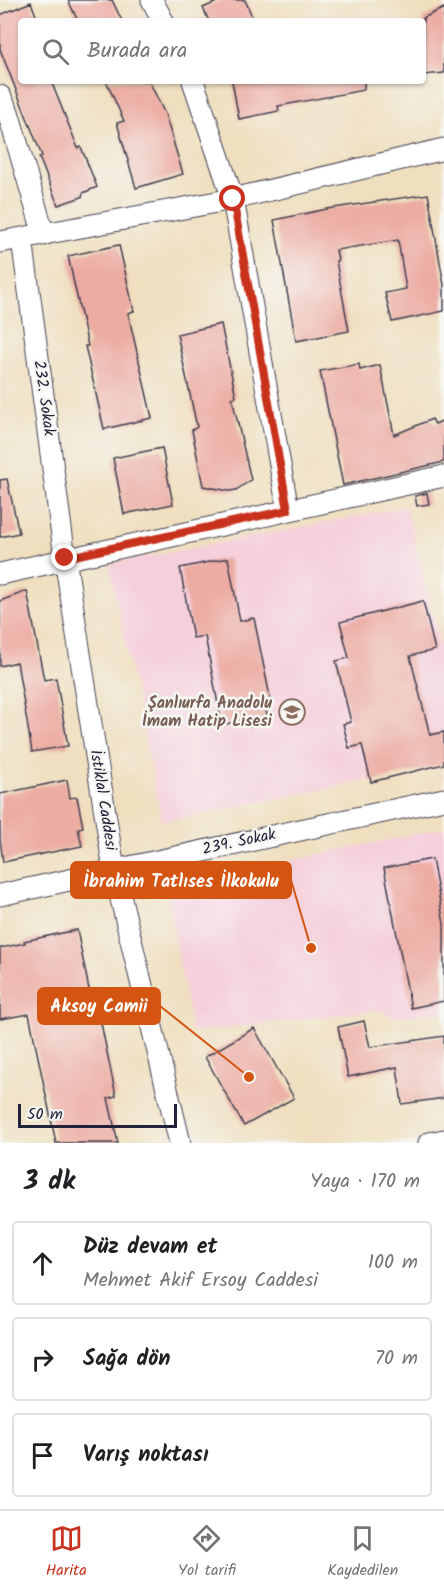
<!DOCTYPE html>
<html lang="tr">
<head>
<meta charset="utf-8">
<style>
  :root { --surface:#fff; --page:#f2f2f2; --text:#202124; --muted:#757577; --line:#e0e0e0; --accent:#c8321e }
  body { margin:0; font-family:Kalam,sans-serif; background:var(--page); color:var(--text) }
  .scale { position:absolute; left:18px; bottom:15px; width:159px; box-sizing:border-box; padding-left:6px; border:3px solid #22223b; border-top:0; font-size:16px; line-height:21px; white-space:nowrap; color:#22223b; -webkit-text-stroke:4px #f6f6f2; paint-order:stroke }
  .stop { position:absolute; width:18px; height:18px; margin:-14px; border:4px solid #c8321e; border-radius:50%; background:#fff }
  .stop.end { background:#c8321e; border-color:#fff; box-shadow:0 2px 6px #0008 }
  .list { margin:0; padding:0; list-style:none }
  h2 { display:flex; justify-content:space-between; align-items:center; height:78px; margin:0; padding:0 24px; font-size:26px }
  h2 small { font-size:20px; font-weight:400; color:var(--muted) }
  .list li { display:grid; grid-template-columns:39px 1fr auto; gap:18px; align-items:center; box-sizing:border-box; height:84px; margin:0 12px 12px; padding:0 12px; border:2px solid var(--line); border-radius:6px }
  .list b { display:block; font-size:22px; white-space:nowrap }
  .list p { margin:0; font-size:20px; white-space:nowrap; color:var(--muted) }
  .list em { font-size:20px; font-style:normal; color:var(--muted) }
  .icon { flex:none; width:33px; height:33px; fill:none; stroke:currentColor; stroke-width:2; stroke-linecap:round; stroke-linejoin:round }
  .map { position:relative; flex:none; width:444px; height:1143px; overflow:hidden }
  .search { position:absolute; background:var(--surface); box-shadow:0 2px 4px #0004; left:18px; right:18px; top:18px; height:66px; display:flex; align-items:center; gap:15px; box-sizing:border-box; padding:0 21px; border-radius:6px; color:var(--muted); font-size:22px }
  .sheet { height:366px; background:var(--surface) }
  nav { display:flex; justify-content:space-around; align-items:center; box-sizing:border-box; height:84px; border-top:2px solid var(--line); background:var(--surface); font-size:16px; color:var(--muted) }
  nav a { display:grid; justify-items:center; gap:3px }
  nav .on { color:var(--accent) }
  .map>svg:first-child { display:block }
  .built { fill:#f5cfdb }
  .building { fill:#ecaca3 }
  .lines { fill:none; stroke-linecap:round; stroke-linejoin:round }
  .minor-casing { stroke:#413e4f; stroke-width:23 }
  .minor { stroke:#fff; stroke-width:21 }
  .route { stroke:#c8321e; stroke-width:8 }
  .labels { text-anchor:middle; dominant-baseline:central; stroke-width:5; stroke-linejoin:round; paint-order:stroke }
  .street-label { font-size:16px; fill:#22223b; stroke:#f6f6f2 }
  .education-label { font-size:16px; font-weight:bold; fill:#785e54; stroke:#f6f6f2; text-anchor:end }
  .leader { fill:none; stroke:#d45411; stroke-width:2 }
  .callout-dot { fill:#d45411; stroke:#f6f6f2; stroke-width:2 }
  .callout { fill:#d45411; stroke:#d45411; stroke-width:2 }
  .callout-label { font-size:18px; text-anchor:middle; font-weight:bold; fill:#fff }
</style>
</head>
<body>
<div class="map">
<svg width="444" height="1143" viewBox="0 0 444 1143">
  <rect width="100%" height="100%" fill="#f6f6f2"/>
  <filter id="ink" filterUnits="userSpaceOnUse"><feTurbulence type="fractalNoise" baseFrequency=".0167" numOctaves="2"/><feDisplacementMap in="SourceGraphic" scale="12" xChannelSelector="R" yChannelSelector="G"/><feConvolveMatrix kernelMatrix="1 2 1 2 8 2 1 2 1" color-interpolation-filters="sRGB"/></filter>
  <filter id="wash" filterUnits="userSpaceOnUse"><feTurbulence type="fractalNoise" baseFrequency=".008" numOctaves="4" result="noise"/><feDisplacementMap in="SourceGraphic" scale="24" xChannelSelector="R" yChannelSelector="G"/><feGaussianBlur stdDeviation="1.35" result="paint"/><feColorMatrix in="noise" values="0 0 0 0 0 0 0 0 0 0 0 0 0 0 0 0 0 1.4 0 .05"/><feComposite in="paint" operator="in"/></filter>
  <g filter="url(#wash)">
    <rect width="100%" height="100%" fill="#efdfbf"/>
    <path class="built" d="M406 507 444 660V765L162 822 109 564Z
      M444 828V1012L394 1017 378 1010 192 1032 166 887Z"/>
    <g id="blocks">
      <path class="building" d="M68 0H112L122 21H78Z
        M221 0H245L254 21H209L203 8Z
        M31 2 38 21H21V81H51L78 148 81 147 97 187 83 193 82 197 58 205 39 157 42 156 0 49V15Z
        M444 8V73L423 75V18Z
        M106 81H149L165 114 183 174 136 188 117 123 124 121Z
        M232 81H364V90L278 106 279 111 239 119Z
        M428 194 444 285V311L392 322 385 293 406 289 398 240 336 250 338 260 336 261 349 331 296 341 274 220 327 209Z
        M119 245 134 311 128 313 152 418 104 429 85 346H88L68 256Z
        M221 324 236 397 232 398 251 480 236 490 229 491 203 486 192 430 197 427 177 334Z
        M359 364 360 370 380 365 394 435 432 419 435 424 444 420V462L343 485 320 371Z
        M162 448 173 504 124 514 113 458Z
        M7 479 19 533 0 537V480Z
        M427 493 429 504 417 506 415 496Z
        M228 558 240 621 254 618 271 702 265 704 268 721 251 726 250 718 222 725 205 636 193 638 180 568Z
        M27 591 44 680 56 678 68 746 32 752 17 662 0 666V601Z
        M423 601 435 650 410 656 430 735 444 732V764L371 782 362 745 349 748 343 724 351 722 336 661 349 658 340 622Z
        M67 780 70 798 77 797 83 827 78 828 82 846 3 862 0 839V794Z
        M432 859 444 924V1001L411 1008 384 868Z
        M77 930 95 1019 100 1018 116 1096 108 1098 118 1143H56L29 1014 0 1019V948L25 943 24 941Z
        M364 1021 370 1047 444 1036V1098L402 1104 397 1067 348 1077 338 1027Z
        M254 1028 294 1098 244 1126 205 1057Z"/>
    </g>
  </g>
  <g filter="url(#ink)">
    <use href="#blocks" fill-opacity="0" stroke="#413e4f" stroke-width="1.5"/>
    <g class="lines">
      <g class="minor-casing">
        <path id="minor" d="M152 0 163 21
          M193 81 233 199 288 510
          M0 96 8 112 44 235
          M22 239 65 558 114 870 180 1143
          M0 242 233 199 444 149
          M0 574 444 476
          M0 895 444 799
          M429 1143 444 1140"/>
      </g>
      <use href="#minor" class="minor"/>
    </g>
  </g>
  <g class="lines" filter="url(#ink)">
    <path class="route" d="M65 558 288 510 233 199"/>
  </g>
  <defs>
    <g id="school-ring" transform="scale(1.35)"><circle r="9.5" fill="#f6f6f2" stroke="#8d6e63" stroke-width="1.5"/><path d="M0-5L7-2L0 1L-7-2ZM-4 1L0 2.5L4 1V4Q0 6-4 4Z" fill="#8d6e63"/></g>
  </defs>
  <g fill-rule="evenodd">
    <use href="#school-ring" x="292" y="712"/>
  </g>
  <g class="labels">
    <g class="street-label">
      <text transform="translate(44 398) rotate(82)">232. Sokak</text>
      <text transform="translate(103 800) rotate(81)">İstiklal Caddesi</text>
      <text transform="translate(239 842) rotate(-12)">239. Sokak</text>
    </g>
    <g class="education-label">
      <text x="272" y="703">Şanlıurfa Anadolu<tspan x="272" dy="18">İmam Hatip Lisesi</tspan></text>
    </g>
  </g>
  <path class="leader" d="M311 948L291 880M249 1077L160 1006"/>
  <g class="callout-dot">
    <circle cx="311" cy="948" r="6"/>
    <circle cx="249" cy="1077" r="6"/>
  </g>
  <g class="callout">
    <rect x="71" y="862" width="220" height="36" rx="6"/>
    <rect x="38" y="988" width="122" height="36" rx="6"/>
  </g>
  <g class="callout-label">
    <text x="181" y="887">İbrahim Tatlıses İlkokulu</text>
    <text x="99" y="1012">Aksoy Camii</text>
  </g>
</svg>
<div class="scale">50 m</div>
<div class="stop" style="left:233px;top:199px"></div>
<div class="stop end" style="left:65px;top:558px"></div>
<div class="search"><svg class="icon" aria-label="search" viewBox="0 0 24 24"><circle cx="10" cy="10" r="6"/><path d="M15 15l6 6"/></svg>Burada ara</div>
</div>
<section class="sheet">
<h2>3 dk<small>Yaya · 170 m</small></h2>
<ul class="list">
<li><svg class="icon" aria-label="ahead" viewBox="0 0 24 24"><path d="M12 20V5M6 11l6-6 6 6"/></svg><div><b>Düz devam et</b><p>Mehmet Akif Ersoy Caddesi</p></div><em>100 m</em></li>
<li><svg class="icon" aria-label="right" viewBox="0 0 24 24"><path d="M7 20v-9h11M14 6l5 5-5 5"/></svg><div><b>Sağa dön</b></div><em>70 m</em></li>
<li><svg class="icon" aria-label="arrive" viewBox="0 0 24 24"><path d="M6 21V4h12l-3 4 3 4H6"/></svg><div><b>Varış noktası</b></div></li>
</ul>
</section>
<nav>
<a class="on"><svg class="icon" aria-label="map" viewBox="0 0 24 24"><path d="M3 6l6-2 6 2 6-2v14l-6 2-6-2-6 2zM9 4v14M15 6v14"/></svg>Harita</a>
<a><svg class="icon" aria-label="directions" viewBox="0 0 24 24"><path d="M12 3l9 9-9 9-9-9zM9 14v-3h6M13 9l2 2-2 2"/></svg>Yol tarifi</a>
<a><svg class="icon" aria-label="saved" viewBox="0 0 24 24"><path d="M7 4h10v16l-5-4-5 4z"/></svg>Kaydedilen</a>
</nav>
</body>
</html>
